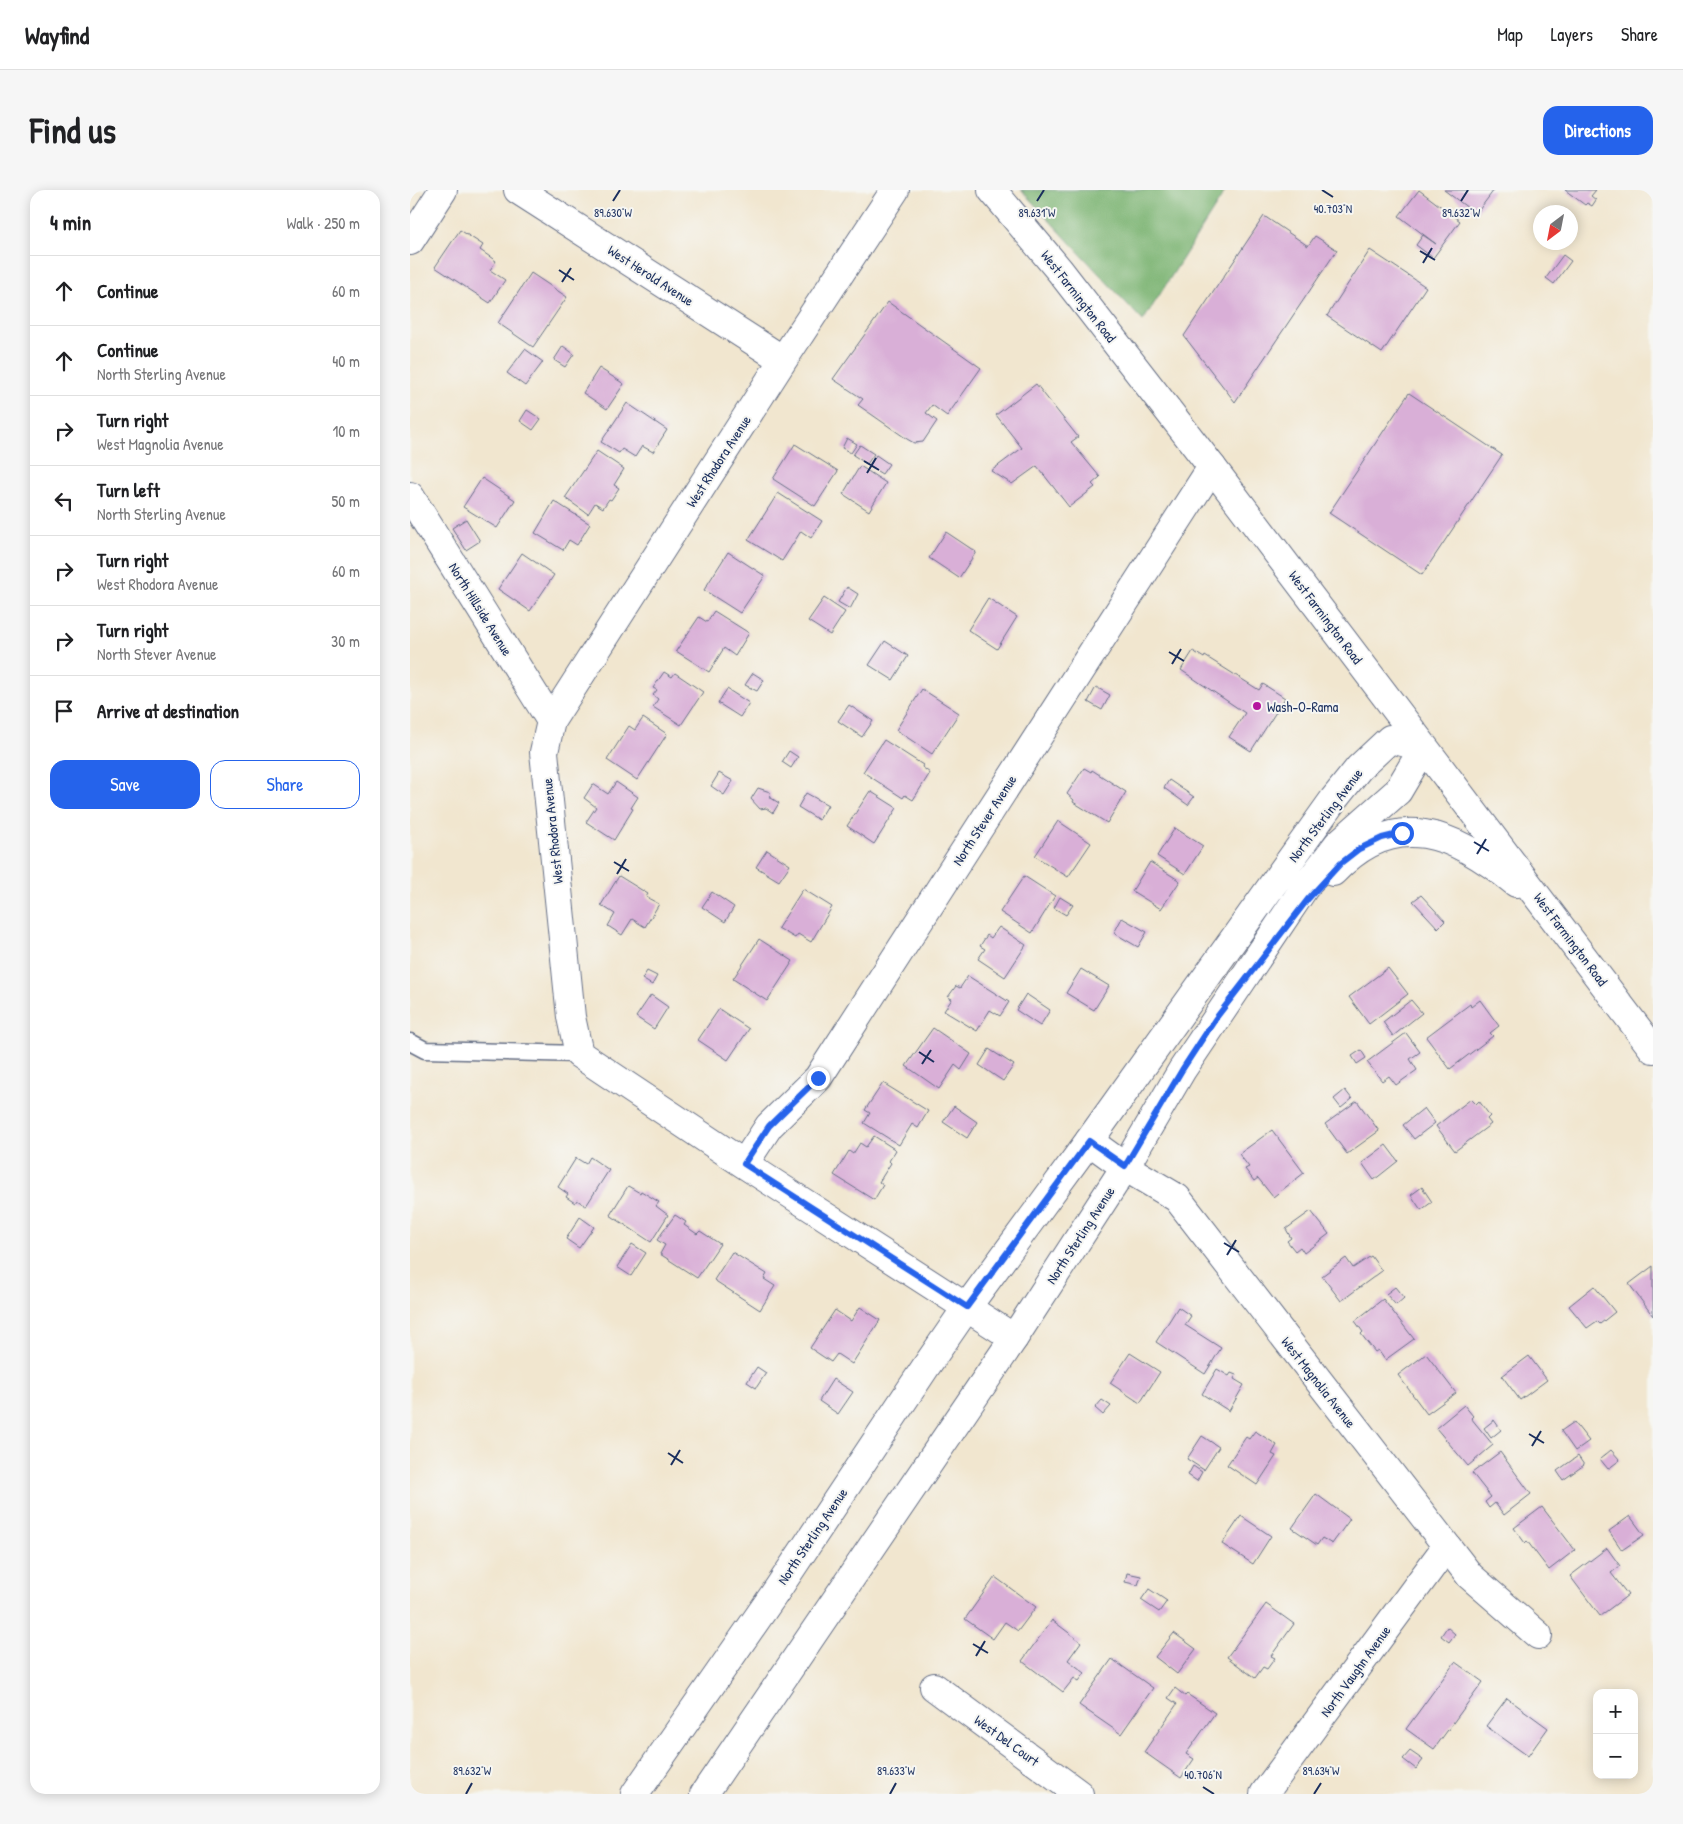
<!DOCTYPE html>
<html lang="en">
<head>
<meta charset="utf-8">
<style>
  :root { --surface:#fff; --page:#f6f6f6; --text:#202124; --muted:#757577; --line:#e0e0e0; --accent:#2563eb }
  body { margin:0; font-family:"Patrick Hand",sans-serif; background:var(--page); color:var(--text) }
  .controls { position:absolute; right:15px; bottom:15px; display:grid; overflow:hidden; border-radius:10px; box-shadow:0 2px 12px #0003 }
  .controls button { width:45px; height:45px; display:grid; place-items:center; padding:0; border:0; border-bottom:1px solid var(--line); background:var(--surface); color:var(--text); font:25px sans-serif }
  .compass { position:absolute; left:1123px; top:15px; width:45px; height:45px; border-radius:50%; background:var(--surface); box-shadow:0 2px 12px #0003; rotate:212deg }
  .stop { position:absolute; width:15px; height:15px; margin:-11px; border:4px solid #2563eb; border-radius:50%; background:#fff }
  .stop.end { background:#2563eb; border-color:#fff; box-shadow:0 1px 5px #0008 }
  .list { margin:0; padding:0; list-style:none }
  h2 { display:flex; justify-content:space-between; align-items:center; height:65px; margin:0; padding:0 20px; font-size:21px }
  h2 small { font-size:16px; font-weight:400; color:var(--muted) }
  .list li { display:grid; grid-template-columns:32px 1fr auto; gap:15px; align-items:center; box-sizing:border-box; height:70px; padding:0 20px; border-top:1px solid var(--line) }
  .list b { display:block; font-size:19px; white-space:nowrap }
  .list p { margin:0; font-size:16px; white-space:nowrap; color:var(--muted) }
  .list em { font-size:16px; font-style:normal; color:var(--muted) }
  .actions { display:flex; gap:10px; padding:15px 20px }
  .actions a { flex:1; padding:11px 0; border:1px solid var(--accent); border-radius:15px; text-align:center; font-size:18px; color:var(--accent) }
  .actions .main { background:var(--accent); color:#fff }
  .icon { flex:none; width:28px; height:28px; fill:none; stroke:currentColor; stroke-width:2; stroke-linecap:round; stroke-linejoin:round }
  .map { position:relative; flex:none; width:1243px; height:1604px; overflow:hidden; border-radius:15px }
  header { display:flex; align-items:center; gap:30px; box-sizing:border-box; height:70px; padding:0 25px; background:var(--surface); border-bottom:1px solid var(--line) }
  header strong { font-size:24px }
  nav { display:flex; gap:28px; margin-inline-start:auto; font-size:18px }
  .intro { display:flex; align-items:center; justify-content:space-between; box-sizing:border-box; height:120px; padding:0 30px }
  h1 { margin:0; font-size:35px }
  .button { padding:12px 22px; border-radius:15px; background:var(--accent); color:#fff; font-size:18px; font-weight:700 }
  main { display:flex; gap:30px; padding:0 30px }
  aside { flex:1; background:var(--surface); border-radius:15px; box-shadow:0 2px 12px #0003 }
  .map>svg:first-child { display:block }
  .forest { fill:#7bb472; stroke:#4b7268 }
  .building { fill:#d9afd7 }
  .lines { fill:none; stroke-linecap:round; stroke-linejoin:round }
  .service-casing { stroke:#666f86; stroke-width:19 }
  .minor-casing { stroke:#666f86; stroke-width:30 }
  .secondary-casing { stroke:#666f86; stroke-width:30 }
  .service { stroke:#fff; stroke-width:16 }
  .minor { stroke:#fff; stroke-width:28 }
  .secondary { stroke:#fff; stroke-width:28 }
  .route { stroke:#2563eb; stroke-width:6 }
  .ticks { fill:none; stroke:#1b2f5e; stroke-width:2 }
  .poi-dot { fill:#b5179e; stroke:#f6f6f2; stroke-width:2 }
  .labels { text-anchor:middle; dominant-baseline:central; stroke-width:4; stroke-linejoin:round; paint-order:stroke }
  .street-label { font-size:14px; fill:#1b2f5e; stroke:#f6f6f2 }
  .poi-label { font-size:14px; fill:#1b2f5e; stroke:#f6f6f2; text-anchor:start }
  .ticks-label { font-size:12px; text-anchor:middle; fill:#1b2f5e; stroke:#f6f6f2; stroke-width:4; stroke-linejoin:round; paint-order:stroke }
</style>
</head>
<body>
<header>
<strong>Wayfind</strong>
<nav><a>Map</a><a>Layers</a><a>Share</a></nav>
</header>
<div class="intro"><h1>Find us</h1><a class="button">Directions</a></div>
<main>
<aside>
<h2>4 min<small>Walk · 250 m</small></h2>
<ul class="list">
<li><svg class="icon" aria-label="ahead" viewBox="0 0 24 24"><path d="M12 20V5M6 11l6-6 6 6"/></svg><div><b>Continue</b></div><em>60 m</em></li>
<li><svg class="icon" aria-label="ahead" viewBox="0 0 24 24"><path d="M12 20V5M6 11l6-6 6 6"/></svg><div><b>Continue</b><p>North Sterling Avenue</p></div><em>40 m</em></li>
<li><svg class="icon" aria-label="right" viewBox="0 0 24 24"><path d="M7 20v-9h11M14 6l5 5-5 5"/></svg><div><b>Turn right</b><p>West Magnolia Avenue</p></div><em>10 m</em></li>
<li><svg class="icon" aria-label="left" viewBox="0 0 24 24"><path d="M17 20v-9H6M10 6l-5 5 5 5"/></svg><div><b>Turn left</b><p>North Sterling Avenue</p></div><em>50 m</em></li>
<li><svg class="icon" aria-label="right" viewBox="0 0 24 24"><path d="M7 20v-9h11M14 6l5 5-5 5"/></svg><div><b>Turn right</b><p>West Rhodora Avenue</p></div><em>60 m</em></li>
<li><svg class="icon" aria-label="right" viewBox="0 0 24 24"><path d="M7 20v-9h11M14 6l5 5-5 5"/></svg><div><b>Turn right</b><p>North Stever Avenue</p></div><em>30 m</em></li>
<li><svg class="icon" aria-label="arrive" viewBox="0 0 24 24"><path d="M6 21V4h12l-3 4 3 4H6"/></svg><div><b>Arrive at destination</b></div></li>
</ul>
<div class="actions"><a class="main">Save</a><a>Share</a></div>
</aside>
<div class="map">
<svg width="1243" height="1604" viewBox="0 0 1243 1604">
  <rect width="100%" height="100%" fill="#f6f6f2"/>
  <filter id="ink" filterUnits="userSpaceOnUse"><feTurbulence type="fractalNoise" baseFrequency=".02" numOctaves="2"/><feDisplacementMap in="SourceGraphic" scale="10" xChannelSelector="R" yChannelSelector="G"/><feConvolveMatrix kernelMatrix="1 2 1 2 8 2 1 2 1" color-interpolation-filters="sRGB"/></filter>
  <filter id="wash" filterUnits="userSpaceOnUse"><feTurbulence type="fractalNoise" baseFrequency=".0096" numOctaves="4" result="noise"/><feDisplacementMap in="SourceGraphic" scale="20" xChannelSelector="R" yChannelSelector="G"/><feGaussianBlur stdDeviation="1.12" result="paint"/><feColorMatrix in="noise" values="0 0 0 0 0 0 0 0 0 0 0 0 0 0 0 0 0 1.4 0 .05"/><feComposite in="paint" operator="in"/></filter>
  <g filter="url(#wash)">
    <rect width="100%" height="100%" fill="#f1e6cf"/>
    <path class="forest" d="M611 0H816L733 131Z"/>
    <g id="blocks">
      <path class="building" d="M1009 0 1050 31 1023 68 1006 55 1013 45 1026 54 989 26Z
        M1034 0H1084L1066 24Z
        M1155 0H1186L1181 6 1186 10 1182 16 1177 13 1175 15Z
        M854 26 898 56 905 46 927 60 825 212 774 146Z
        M50 40 73 55 70 60 86 71 80 80 95 90 80 113 25 77Z
        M960 60 1016 97 972 163 917 126Z
        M1153 65 1161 71 1144 94 1136 88Z
        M121 83 157 107 123 157 88 133Z
        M478 112 571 178 537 226 522 215 516 223 527 231 513 252 504 253 497 249 448 215 453 209 423 189Z
        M153 156 164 164 155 177 144 170Z
        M115 159 133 172 115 196 97 183Z
        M189 178 214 194 197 219 173 203Z
        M626 194 668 247 661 252 690 287 682 294 685 297 659 317 627 276 602 294 581 281 612 258 586 225Z
        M999 203 1092 265 1012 385 919 323Z
        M217 213 257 240 243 262 232 256 225 267 212 259 209 263 191 252Z
        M117 220 131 229 123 240 110 231Z
        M437 248 447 254 441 263 432 258Z
        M385 254 428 281 405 316 363 289Z
        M450 255 464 264 457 274 443 265Z
        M187 261 214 279 204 295 209 298 201 310 199 309 193 318 185 313 178 324 155 308Z
        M466 265 479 274 472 284 459 276Z
        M450 276 476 293 459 321 433 304Z
        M72 288 105 310 87 338 53 317Z
        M368 303 412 331 401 348 391 341 372 371 338 350Z
        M144 311 180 334 167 355 159 350 153 360 125 343Z
        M56 329 70 351 56 360 42 338Z
        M536 342 566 362 549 388 519 368Z
        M318 362 355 386 330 423 294 400Z
        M112 363 144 385 120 421 88 399Z
        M437 397 448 404 440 419 428 412Z
        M414 408 435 422 420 445 398 431Z
        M578 408 607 427 587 459 558 440Z
        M304 421 339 443 325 466 314 458 299 482 266 461 289 427 297 432Z
        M475 451 498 466 483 490 459 475Z
        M783 461 794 468 795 466 849 500 853 494 875 508 841 561 819 547 835 523 771 480Z
        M254 482 262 487 265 483 293 502 271 535 243 517 248 509 243 505 247 500 243 498Z
        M343 483 354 490 347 501 335 495Z
        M686 497 700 505 692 520 678 512Z
        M317 499 339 513 330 527 308 513Z
        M512 499 549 523 522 564 486 540Z
        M439 515 463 531 452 547 428 531Z
        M233 528 257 544 227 590 197 570 219 536 225 540Z
        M474 550 513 575 512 577 520 583 503 610 495 605 493 608 453 582Z
        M379 561 388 567 381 578 372 572Z
        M674 578 681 582 682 580 716 602 697 633 663 612 664 610 657 604Z
        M309 583 323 591 314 605 301 596Z
        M759 590 784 607 778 615 754 598Z
        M206 592 228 607 221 618 223 619 204 650 176 632 186 617 174 608 183 594 198 604Z
        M348 598 360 602 361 608 369 613 363 623 356 618 350 619 341 609Z
        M460 601 487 618 464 654 437 636Z
        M396 603 418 615 409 630 388 617Z
        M648 631 681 653 658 687 625 666Z
        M765 638 793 656 775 684 747 666Z
        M357 660 380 675 369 691 346 677Z
        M740 672 770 691 751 719 722 701Z
        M209 686 238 704 236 707 249 714 235 737 222 729 212 745 198 736 205 724 191 715Z
        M614 686 645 706 622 743 590 722Z
        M393 699 422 717 401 752 388 744 385 748 368 738Z
        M302 702 324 717 315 732 292 717Z
        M1011 705 1035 731 1028 738 1003 711Z
        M650 707 663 715 656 725 644 718Z
        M712 728 737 742 728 757 704 743Z
        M589 737 616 755 595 787 568 769 575 759 570 756 577 745 581 748Z
        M349 749 383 771 357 811 323 789Z
        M978 778 998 804 959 834 939 807Z
        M671 779 699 796 684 820 656 803Z
        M237 781 247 786 242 795 232 789Z
        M558 786 599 812 590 826 580 820 567 841 534 821 542 809 538 807 546 796 550 798Z
        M616 804 640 820 630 836 606 820Z
        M241 805 258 817 244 839 226 827Z
        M1001 810 1012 823 983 846 973 832Z
        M1070 810 1089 836 1080 843 1083 846 1040 879 1016 847 1060 814 1061 817Z
        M309 819 339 839 318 870 288 850Z
        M523 838 561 864 551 880 545 875 529 899 496 876Z
        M996 843 1010 862 1000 869 1007 880 986 895 979 886 972 891 957 872Z
        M579 859 604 875 593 891 569 875Z
        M951 860 956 868 947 874 942 866Z
        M473 893 518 921 508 938 502 934 489 955 454 933 460 923 455 920Z
        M935 900 942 909 931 918 924 909Z
        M1061 909 1066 914 1069 911 1080 926 1077 929 1081 934 1045 961 1026 936Z
        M947 911 969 941 937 964 915 934Z
        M544 916 567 932 557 948 533 932Z
        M1014 918 1025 933 1004 949 993 935Z
        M862 940 894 983 863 1007 848 988 844 991 835 979 839 977 829 964Z
        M464 946 486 960 479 971 481 973 469 992 473 995 464 1010 424 985 439 961 443 964 450 953 456 957Z
        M976 955 988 971 964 990 952 973Z
        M180 967 199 980 176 1016 167 1010 165 1013 156 1007 158 1004 148 997 166 968 176 974Z
        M218 996 230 1003 231 1001 249 1012 246 1016 258 1025 241 1052 200 1025Z
        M1012 997 1022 1012 1011 1020 1001 1005Z
        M901 1021 919 1044 894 1063 890 1057 885 1061 877 1051 881 1048 876 1039Z
        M265 1025 276 1032 274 1035 287 1044 290 1041 310 1054 287 1088 250 1064 255 1055 247 1050Z
        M170 1027 184 1037 169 1058 156 1049Z
        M222 1054 236 1063 221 1086 207 1077Z
        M322 1062 357 1084 354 1089 365 1096 350 1120 304 1090Z
        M961 1066 972 1081 931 1111 912 1086 936 1068 943 1078Z
        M1243 1076V1126L1219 1094Z
        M1184 1096 1205 1122 1190 1134 1187 1131 1177 1138 1159 1116Z
        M985 1097 994 1108 986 1115 976 1104Z
        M973 1109 1004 1149 975 1170 968 1160 965 1162 951 1144 953 1142 945 1131Z
        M450 1117 470 1130 442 1174 427 1164 421 1172 400 1158 425 1120 441 1131Z
        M768 1117 781 1126 775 1135 811 1158 795 1184 746 1152Z
        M720 1163 750 1182 730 1213 700 1193Z
        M1016 1164 1046 1203 1017 1224 988 1185Z
        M1119 1166 1137 1190 1110 1210 1092 1186Z
        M347 1177 356 1183 346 1198 337 1192Z
        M807 1179 819 1186 821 1183 826 1185 824 1189 834 1195 819 1221 792 1204Z
        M423 1189 443 1202 428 1224 409 1211Z
        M692 1210 701 1216 693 1225 685 1218Z
        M1054 1215 1063 1226 1061 1228 1083 1255 1058 1276 1026 1238Z
        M1084 1230 1091 1240 1081 1248 1074 1238Z
        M1164 1232 1179 1251 1165 1261 1151 1241Z
        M845 1241 867 1255 862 1264 866 1266 847 1295 817 1275 836 1247 839 1249Z
        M792 1246 809 1257 794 1280 777 1269Z
        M1201 1260 1210 1270 1198 1279 1190 1269Z
        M1090 1262 1121 1304 1094 1325 1085 1313 1079 1318 1075 1312 1081 1307 1062 1283Z
        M1168 1266 1174 1275 1153 1290 1147 1281Z
        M783 1276 792 1282 787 1291 778 1285Z
        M906 1304 940 1329 922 1354 912 1348 907 1355 882 1338Z
        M1132 1317 1165 1360 1139 1380 1117 1351 1115 1353 1104 1338Z
        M831 1326 861 1346 843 1374 812 1354Z
        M1220 1326 1234 1345 1212 1360 1199 1341Z
        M1197 1358 1210 1376 1201 1383 1218 1405 1190 1426 1160 1386Z
        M717 1383 731 1386 728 1395 715 1392Z
        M585 1387 626 1417 608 1441 595 1432 583 1449 555 1429Z
        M739 1399 757 1411 749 1422 731 1410Z
        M856 1414 884 1434 861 1466 865 1468 857 1479 853 1477 845 1488 817 1467Z
        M642 1430 671 1452 658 1470 675 1483 669 1491 664 1488 653 1502 612 1471Z
        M1037 1437 1045 1444 1039 1452 1031 1446Z
        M764 1443 786 1459 767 1484 745 1467Z
        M702 1469 743 1498 711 1544 669 1515Z
        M1045 1472 1073 1492 1024 1559 996 1539Z
        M765 1498 775 1506 777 1504 805 1523 776 1564 784 1569 771 1588 734 1562 767 1514 758 1508Z
        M1097 1508 1138 1538 1118 1566 1076 1536Z
        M1000 1561 1013 1570 1006 1579 993 1569Z"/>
    </g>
  </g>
  <g filter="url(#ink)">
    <use href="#blocks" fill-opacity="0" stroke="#666f86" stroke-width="1"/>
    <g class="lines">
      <g class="service-casing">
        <path id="service" d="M0 852 15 860 169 864"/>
      </g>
      <g class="minor-casing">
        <path id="minor" d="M108 0 373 170
          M485 0 373 170 141 531 134 562 161 827 169 864 334 974 604 1148
          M0 51 33 0
          M0 306 141 531
          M679 951 715 977 767 1008 1060 1386 1128 1445
          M334 974 359 936 408 888 802 277
          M524 1497 669 1604
          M854 1604 1036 1357"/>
      </g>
      <g class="secondary-casing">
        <path id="secondary" d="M582 0 650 81 802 277 1243 859
          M923 682C985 616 1045 643 1106 693
          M225 1604 367 1400 515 1178 557 1117 679 951 924 609 949 578 980 549 1014 557
          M294 1604 604 1148 715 977 772 880 895 697 928 654 988 601 1014 557"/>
      </g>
      <use href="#service" class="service"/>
      <use href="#minor" class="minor"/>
      <use href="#secondary" class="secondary"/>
    </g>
  </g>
  <g class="lines" filter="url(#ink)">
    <path class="route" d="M408 888 359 936 334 974 557 1117 679 951 715 976 772 880 806 828 898 709 931 673 949 659 972 648 992 643"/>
  </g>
  <path class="ticks" d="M912 0 923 7M203 11 210 0M627 11 634 0M1051 11 1058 0M1010 61 1025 70M1013 73 1022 58M149 80 164 90M152 92 161 78M454 271 469 280M457 283 466 268M759 462 774 471M762 474 771 459M1064 652 1079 661M1067 664 1076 649M204 672 219 681M207 684 216 669M509 862 524 872M512 874 521 860M814 1053 829 1062M817 1065 826 1050M1119 1244 1134 1253M1122 1256 1131 1241M258 1263 273 1273M261 1275 270 1260M563 1454 578 1463M566 1466 575 1451M793 1597 804 1604M56 1604 62 1593M480 1604 486 1593M904 1604 911 1593"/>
  <circle class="poi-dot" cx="847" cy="516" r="5"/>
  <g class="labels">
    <g class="street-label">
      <text transform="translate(241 85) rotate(33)">West Herold Avenue</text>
      <text transform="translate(669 106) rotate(52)">West Farmington Road</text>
      <text transform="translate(308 271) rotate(-57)">West Rhodora Avenue</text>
      <text transform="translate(71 419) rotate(58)">North Hillside Avenue</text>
      <text transform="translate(916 427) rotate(53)">West Farmington Road</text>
      <text transform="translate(915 625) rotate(-53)">North Sterling Avenue</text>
      <text transform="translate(574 630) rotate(-57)">North Stever Avenue</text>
      <text transform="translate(142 641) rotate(-96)">West Rhodora Avenue</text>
      <text transform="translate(1161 749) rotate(53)">West Farmington Road</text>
      <text transform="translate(670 1045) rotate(-57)">North Sterling Avenue</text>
      <text transform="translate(909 1192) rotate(52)">West Magnolia Avenue</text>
      <text transform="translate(402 1346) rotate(-56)">North Sterling Avenue</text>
      <text transform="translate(945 1481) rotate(-54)">North Vaughn Avenue</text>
      <text transform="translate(597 1550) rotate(36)">West Del Court</text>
    </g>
    <g class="poi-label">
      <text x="857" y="516">Wash-O-Rama</text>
    </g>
  </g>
  <g class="ticks-label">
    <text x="923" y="23">40.703°N</text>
    <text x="203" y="27">89.630°W</text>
    <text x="627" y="27">89.631°W</text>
    <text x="1051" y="27">89.632°W</text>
    <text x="62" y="1585">89.632°W</text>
    <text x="486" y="1585">89.633°W</text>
    <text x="911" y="1585">89.634°W</text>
    <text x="793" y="1589">40.706°N</text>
  </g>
</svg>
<div class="controls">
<button>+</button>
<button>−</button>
</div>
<svg class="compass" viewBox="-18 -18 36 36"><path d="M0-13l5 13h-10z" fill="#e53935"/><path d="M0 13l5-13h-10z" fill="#757577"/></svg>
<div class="stop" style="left:992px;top:643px"></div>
<div class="stop end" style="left:408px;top:888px"></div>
</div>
</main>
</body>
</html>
